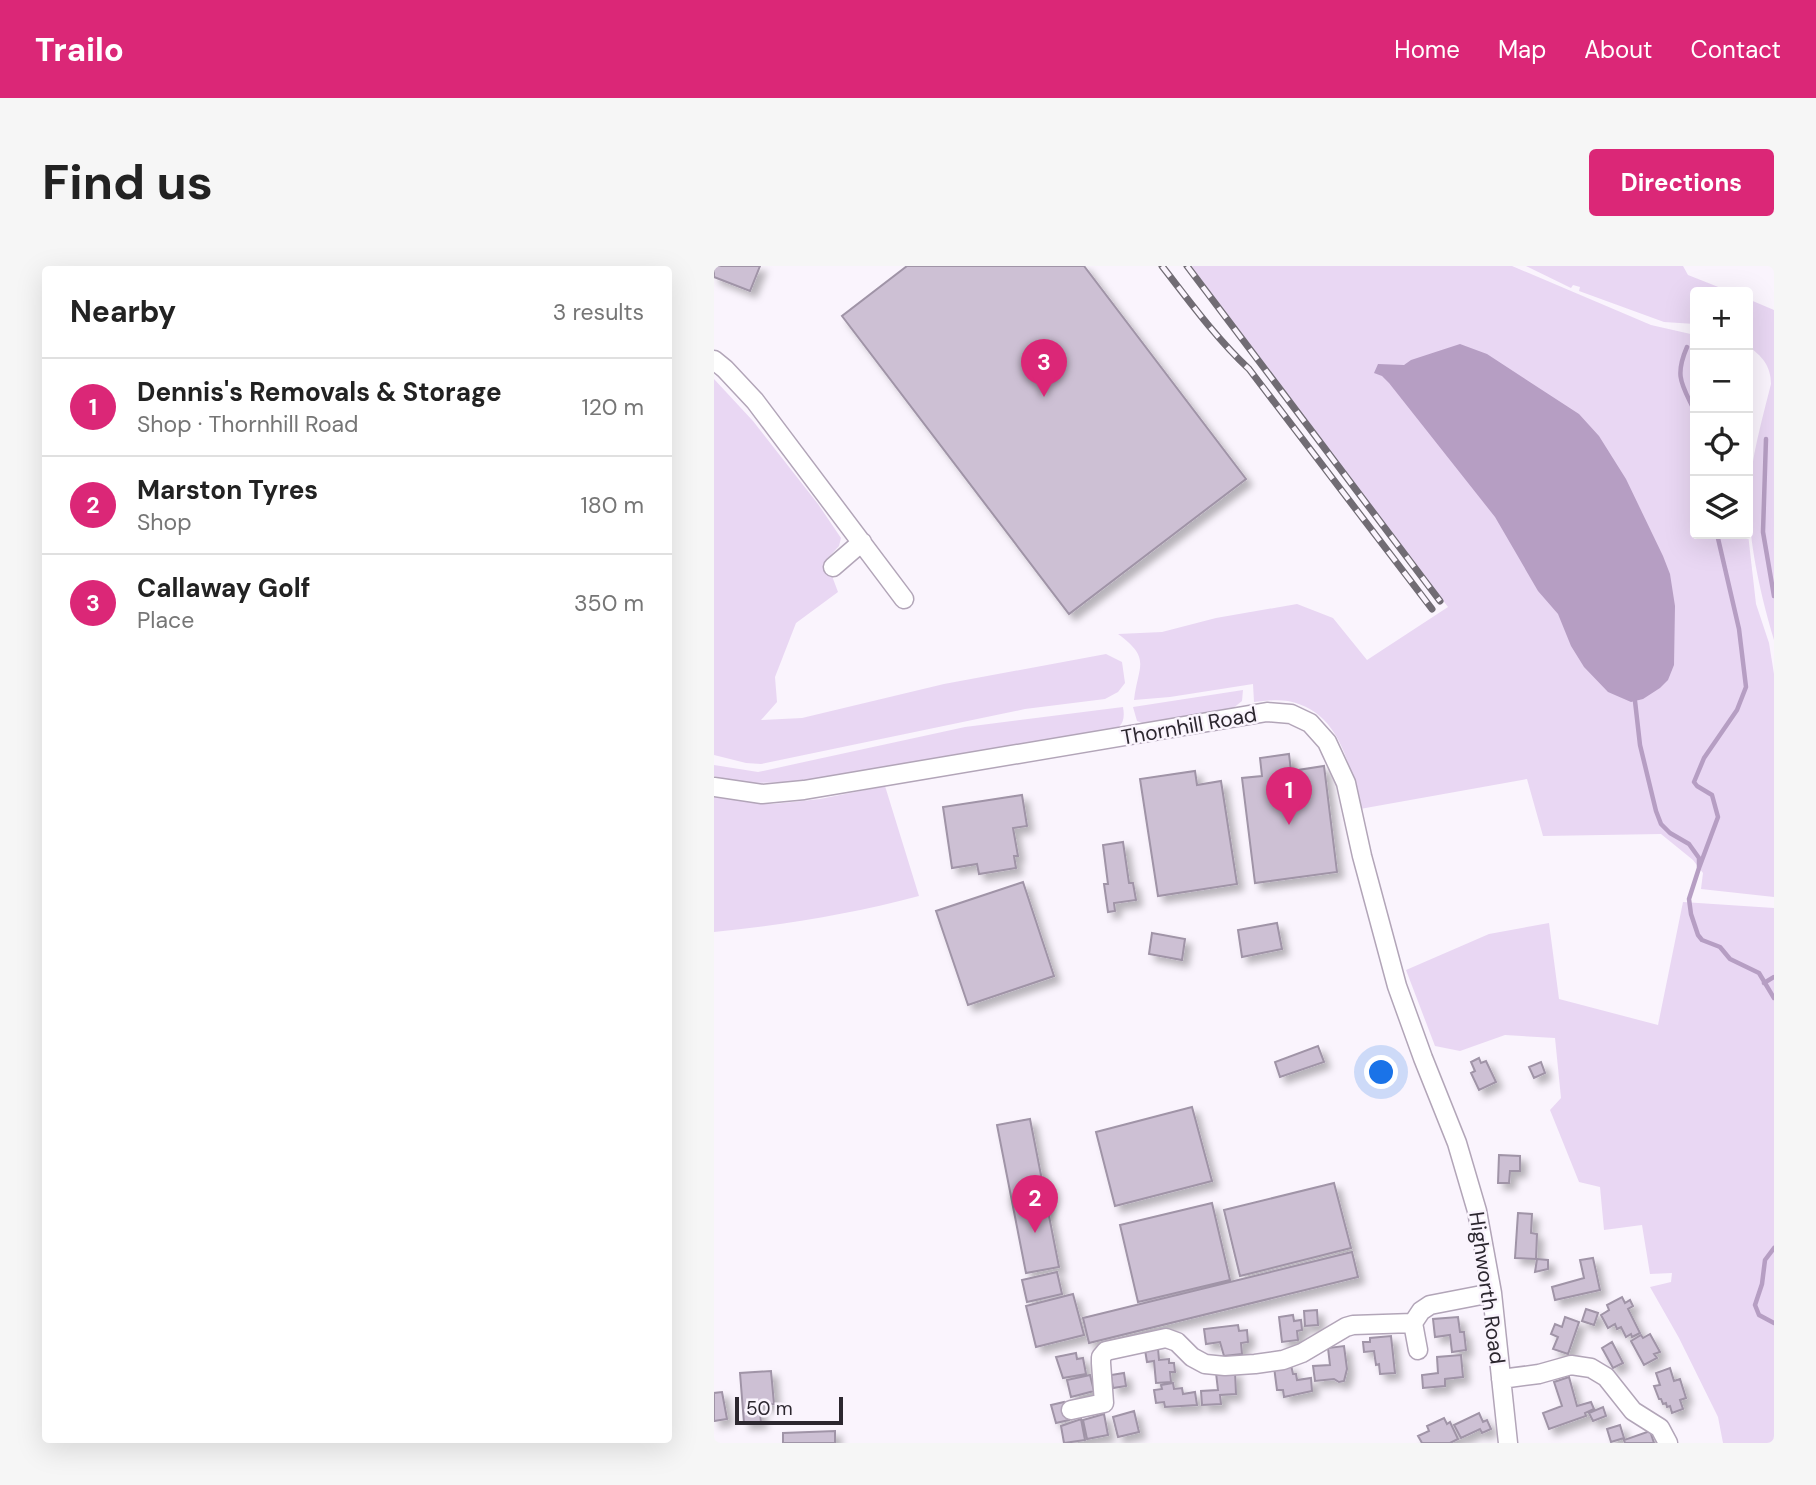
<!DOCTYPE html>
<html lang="en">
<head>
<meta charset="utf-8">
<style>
  :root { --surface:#fff; --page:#f6f6f6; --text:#222; --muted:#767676; --line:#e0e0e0; --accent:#db2777 }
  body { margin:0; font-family:"DM Sans",sans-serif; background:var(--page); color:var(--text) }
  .controls { position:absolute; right:21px; top:21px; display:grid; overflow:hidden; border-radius:7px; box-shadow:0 7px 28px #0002 }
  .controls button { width:63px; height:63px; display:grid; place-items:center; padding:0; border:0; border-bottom:2px solid var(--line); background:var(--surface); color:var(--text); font:35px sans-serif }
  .scale { position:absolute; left:21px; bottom:18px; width:108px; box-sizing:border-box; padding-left:7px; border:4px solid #2c272f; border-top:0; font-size:19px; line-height:24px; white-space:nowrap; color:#2c272f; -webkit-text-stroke:5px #faf4fd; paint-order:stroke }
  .you { position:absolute; left:668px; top:807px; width:24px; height:24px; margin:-18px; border:5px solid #fff; border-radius:50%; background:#1a73e8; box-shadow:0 0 0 10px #1a73e833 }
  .badge { display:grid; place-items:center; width:46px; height:46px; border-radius:50%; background:var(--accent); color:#fff; font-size:23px; font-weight:700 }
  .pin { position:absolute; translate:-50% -58px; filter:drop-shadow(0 2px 4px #0008) }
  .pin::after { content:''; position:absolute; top:37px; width:24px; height:21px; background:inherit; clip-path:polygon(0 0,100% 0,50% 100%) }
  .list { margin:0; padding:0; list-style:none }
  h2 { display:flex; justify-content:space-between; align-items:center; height:91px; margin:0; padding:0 28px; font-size:30px }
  h2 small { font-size:23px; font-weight:400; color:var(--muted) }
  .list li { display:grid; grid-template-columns:46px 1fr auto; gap:21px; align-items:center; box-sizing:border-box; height:98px; padding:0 28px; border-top:2px solid var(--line) }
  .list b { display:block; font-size:26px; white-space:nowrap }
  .list p { margin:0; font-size:23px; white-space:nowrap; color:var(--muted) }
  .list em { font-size:23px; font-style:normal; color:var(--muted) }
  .icon { flex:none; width:38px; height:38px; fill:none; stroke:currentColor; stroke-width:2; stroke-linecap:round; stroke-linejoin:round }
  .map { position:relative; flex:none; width:1060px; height:1177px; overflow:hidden; border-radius:7px }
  header { display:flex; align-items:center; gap:42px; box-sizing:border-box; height:98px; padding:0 35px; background:var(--accent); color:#fff }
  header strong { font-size:33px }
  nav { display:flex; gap:38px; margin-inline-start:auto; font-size:24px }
  .intro { display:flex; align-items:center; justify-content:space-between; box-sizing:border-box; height:168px; padding:0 42px }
  h1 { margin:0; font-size:49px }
  .button { padding:18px 32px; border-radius:7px; background:var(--accent); color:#fff; font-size:24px; font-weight:700 }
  main { display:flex; gap:42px; padding:0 42px }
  aside { flex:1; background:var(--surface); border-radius:7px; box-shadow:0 7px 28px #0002 }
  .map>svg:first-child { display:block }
  .green { fill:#e9d7f3 }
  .water { fill:#b69ec3 }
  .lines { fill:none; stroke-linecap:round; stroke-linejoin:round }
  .stream { stroke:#b69ec3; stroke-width:4.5 }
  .building { fill:#cdc0d4; stroke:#a094a7; stroke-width:2; filter:url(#shadow) }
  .minor-casing { stroke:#b2a5b8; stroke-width:21 }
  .minor { stroke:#fff; stroke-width:18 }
  .rail-casing { stroke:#716c74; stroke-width:7 }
  .rail { stroke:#faf4fd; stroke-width:4.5; stroke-dasharray:13; stroke-linecap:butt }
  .labels { text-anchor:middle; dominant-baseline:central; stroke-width:5; stroke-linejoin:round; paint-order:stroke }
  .street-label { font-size:21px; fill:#2c272f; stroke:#faf4fd }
</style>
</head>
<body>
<header>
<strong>Trailo</strong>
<nav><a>Home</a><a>Map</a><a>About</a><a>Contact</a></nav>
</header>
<div class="intro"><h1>Find us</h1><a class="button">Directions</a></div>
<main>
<aside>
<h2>Nearby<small>3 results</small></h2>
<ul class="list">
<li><span class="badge">1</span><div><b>Dennis's Removals &amp; Storage</b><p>Shop · Thornhill Road</p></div><em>120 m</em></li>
<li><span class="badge">2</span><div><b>Marston Tyres</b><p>Shop</p></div><em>180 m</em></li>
<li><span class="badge">3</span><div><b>Callaway Golf</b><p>Place</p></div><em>350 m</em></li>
</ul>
</aside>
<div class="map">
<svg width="1060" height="1177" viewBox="0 0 1060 1177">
  <defs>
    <filter id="shadow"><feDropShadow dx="6" dy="6" stdDeviation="3.5" flood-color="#0004"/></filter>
  </defs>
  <rect width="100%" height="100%" fill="#faf4fd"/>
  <path class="green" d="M476 0H798L937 59 981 69V268H1034L1042 338 1055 377 1060 408V631L987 623 989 607 979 594 947 568 829 570 813 513 646 543C636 500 626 445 574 435 563 433 551 435 540 436L539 418 456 431 420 434C424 399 438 393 404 368L448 366 502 352 583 338 619 352 653 394 734 341Z
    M812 0H969L974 9 1017 26H981V58L950 56 865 25 866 21 859 19 857 22Z
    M1034 33 1060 44V374C1047 331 1034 274 1035 230 1037 192 1048 154 1057 118 1057 100 1048 90 1034 80Z
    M0 113 39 155 104 238 127 272 125 280 112 294 124 326 82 357 61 411 63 436 47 454 88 452 230 418 392 388 408 396 411 417 404 426 391 433 311 443 47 498 32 497 0 489Z
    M529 424 528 435 518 443 434 459 423 455 419 441Z
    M409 441C412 458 406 462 391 468L85 516 31 517 0 510V499L44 506 251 461Z
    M171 520 205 630C137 648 70 659 0 666V531L59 538 106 533Z
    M969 636 1060 642V1177H1009L1004 1151 965 1072 936 1021 957 1016 958 1007 936 1008 928 959 890 964 886 921 865 916 836 844 847 832 841 772 791 769 746 785 721 780 692 704 775 668 835 657 845 733 944 759Z"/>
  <path class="water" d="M746 78 773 88 865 148 885 170 912 213 949 290 956 308 961 340 960 399 954 414 946 422 929 433 917 436 894 426 870 401 857 380 844 348 824 325 781 251 675 117 668 110 660 107 664 98 690 99 697 94Z"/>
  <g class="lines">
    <path class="stream" d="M973 81C960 111 968 118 981 146
      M1052 173 1049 266 1060 330
      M921 435 926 479 942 545 947 558 956 567 975 578 985 592V602L975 633 977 648 984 669 988 674 1006 681 1016 693 1045 707 1060 732
      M985 602 1004 551 998 529 983 520 980 516 990 492 1023 444 1032 421 1025 363 1003 268
      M1050 717 1060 711
      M1060 982 1051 994 1048 1018 1041 1039 1045 1049 1060 1057"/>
  </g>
  <path class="building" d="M0 0H46L36 25 0 11Z
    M193 0H370L532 213 355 348 128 50Z
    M575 488 577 505 610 500 623 606 541 617 528 512 548 510 546 492Z
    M481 505 483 519 507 515 523 618 444 630 426 513Z
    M308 529 313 560 299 562 304 590H300L302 602 265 608 263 598 238 602 229 541Z
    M409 576 415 617H419L422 634 400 637 401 645 394 646 390 618H394L389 579Z
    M309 616 340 710 254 739 222 645Z
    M563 657 568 683 528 691 524 664Z
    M438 667 471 673 468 694 435 688Z
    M604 780 610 796 566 811 561 796Z
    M765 792 767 797 772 795 782 816 765 824 757 807 761 805 757 796Z
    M827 796 831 807 820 812 815 801Z
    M478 841 498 915 401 940 382 866Z
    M316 853 345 1001 312 1007 283 859Z
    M785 889 806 890V905H796L795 917H784Z
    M620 917 637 982 526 1010 510 944Z
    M498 937 516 1014 424 1036 406 959Z
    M804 947 818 948 817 967 823 968 822 993 801 992Z
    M638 986 644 1011 375 1077 369 1052Z
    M879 992 886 1024 841 1034 838 1021 870 1012 866 994Z
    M823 993 834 994V1003L821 1006Z
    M343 1006 348 1028 313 1036 308 1014Z
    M359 1028 370 1069 322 1081 312 1040Z
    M908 1031 911 1037 916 1034 919 1040 914 1043 926 1067 918 1071 917 1068 912 1071 907 1061 903 1063 901 1058 894 1062 887 1049 895 1044 893 1039Z
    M872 1043 884 1047 880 1059 868 1055Z
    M603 1044 604 1059 591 1060 590 1045Z
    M579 1049 580 1055 587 1054 588 1064 583 1065 584 1074 568 1076 565 1051Z
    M744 1051 746 1066H750L752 1084 738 1086 736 1069 721 1071 719 1053Z
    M851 1051 865 1056 854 1088 839 1083 844 1071 837 1068 841 1058 848 1061Z
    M524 1059 525 1065 533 1064 534 1076 527 1077 528 1088 510 1090 506 1076 492 1078 490 1063Z
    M936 1068 946 1086 940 1088 943 1092 930 1099 917 1075 927 1069 929 1072Z
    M677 1070 681 1107 666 1108 665 1098 662 1099 660 1085 650 1086 649 1076H656V1072Z
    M898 1076 909 1097 899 1102 888 1082Z
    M630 1080 633 1103 630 1115 625 1116 620 1113 601 1115 599 1100 616 1099 614 1082Z
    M444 1082 445 1094 455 1093V1097H460L461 1106H456L457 1116 442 1117 440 1095 433 1096 431 1084Z
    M362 1087 363 1093 369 1092 372 1108 349 1112 342 1091Z
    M747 1089 749 1111 731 1113V1120L709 1122 708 1109 724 1107 723 1091Z
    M577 1099 579 1108H582L583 1114 597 1112 598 1125 570 1131 569 1124H563L560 1101Z
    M956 1102 960 1115 966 1113 972 1132 966 1134 969 1143 958 1147 956 1140 953 1141 952 1137 949 1138 947 1133H945L940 1120 946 1119 942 1107Z
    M57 1105 60 1138 45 1139 47 1156 30 1157 26 1107Z
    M521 1105 522 1128 506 1129 507 1138 488 1139 487 1125 504 1124 502 1107Z
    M410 1107 412 1120 399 1122 397 1109Z
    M376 1109 380 1125 357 1131 353 1114Z
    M855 1111 863 1140 877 1136 880 1143 871 1147 872 1150 835 1163 829 1147 848 1140 840 1116Z
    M459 1117 460 1123 468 1122 469 1128 481 1126 483 1139 451 1141 450 1136 442 1137 440 1124 448 1123 447 1119Z
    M8 1126 13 1153 0 1155V1127Z
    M350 1136 355 1154 342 1157 337 1139Z
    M889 1141 892 1150 879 1155 875 1147Z
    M420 1145 425 1166 404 1171 399 1151Z
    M765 1147 769 1156 773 1154 777 1163 768 1167 766 1163 747 1172 740 1159Z
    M390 1148 394 1169 373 1173 369 1154Z
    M730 1152 733 1158 736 1156 744 1173 736 1177H708L704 1170 715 1165 713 1160Z
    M367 1153 371 1174 350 1177 347 1160Z
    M906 1159 910 1172 897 1176 893 1163Z
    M121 1165V1177H69V1167Z
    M936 1165 940 1177H911L910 1174Z"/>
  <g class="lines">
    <g class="minor-casing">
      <path id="minor" d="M0 94 11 103 41 135 190 333
        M119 301 148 276
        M0 521 48 528 90 524 553 446 577 448 596 457 613 476 632 517 648 590 683 720 709 792 743 877 763 945 778 1027 794 1177
        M699 1057 704 1084
        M787 1113 825 1108 857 1099 877 1102 892 1111 919 1145 946 1162 954 1177
        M357 1144 390 1137 387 1097V1091L392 1085 452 1072 463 1076 478 1091 491 1098 511 1100 541 1098 569 1094 588 1087 632 1061 639 1059 699 1057 707 1045 716 1039 778 1027"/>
    </g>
    <use href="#minor" class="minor"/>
    <g class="rail-casing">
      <path id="rail" d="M448 0C476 36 502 72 535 103L718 343
        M473 0 726 335"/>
    </g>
    <use href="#rail" class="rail"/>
  </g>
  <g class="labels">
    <g class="street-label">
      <text transform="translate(475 460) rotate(-10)">Thornhill Road</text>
      <text transform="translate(773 1022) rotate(82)">Highworth Road</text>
    </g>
  </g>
</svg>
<div class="controls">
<button>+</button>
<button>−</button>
<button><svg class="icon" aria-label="locate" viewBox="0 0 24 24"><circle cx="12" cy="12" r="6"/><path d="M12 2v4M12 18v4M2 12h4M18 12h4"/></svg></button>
<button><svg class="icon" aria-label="layers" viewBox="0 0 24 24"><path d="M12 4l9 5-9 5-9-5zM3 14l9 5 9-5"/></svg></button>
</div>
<div class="scale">50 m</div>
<div class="you"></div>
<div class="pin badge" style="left:575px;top:559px">1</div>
<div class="pin badge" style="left:321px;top:967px">2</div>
<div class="pin badge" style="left:330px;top:131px">3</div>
</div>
</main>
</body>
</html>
